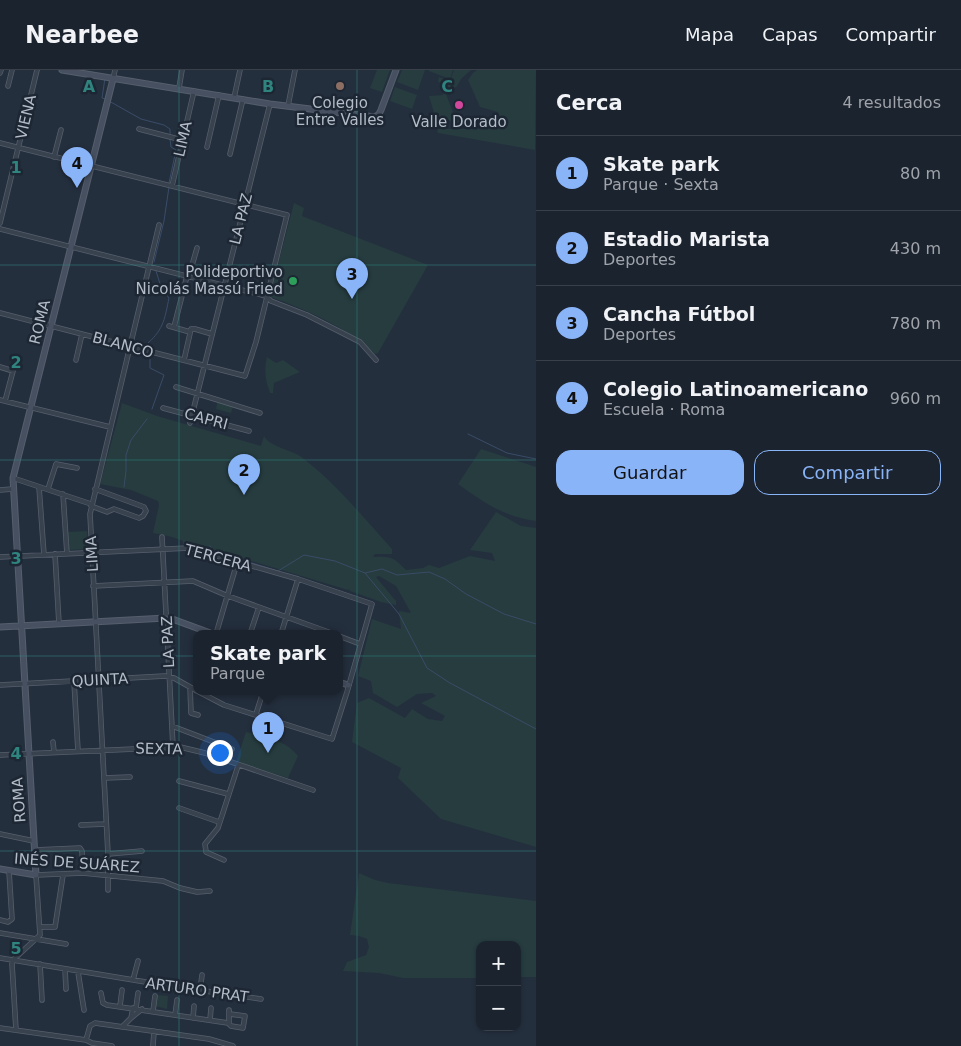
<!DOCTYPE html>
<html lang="es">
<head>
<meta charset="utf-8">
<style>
  :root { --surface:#1b232e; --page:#282f3a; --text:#f1f3f6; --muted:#a0a4aa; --line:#39404a; --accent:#8ab4f8 }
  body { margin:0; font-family:"DejaVu Sans",sans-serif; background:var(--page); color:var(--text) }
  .controls { position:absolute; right:15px; bottom:15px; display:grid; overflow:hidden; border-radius:10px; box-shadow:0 1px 4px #0004 }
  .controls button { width:45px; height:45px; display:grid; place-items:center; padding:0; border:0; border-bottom:1px solid var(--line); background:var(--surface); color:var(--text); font:25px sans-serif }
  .you { position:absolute; left:219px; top:682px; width:18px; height:18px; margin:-12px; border:4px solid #fff; border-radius:50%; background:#1a73e8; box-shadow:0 0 0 8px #1a73e833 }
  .badge { display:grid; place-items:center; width:32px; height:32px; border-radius:50%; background:var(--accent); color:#111; font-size:16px; font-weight:700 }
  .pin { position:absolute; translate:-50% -41px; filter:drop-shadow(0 1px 2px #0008) }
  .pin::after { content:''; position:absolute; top:26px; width:18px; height:15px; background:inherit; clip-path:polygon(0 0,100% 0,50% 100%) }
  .popup { position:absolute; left:193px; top:560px; width:150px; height:65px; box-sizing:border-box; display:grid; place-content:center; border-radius:10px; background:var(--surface); filter:drop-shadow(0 1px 4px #0005); font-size:16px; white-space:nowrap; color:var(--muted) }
  .popup b { font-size:19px; color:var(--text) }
  .popup::after { content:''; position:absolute; left:50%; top:100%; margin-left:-10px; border:10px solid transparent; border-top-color:var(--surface) }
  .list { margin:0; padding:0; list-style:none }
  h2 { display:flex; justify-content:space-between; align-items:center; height:65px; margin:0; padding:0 20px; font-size:21px }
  h2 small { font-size:16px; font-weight:400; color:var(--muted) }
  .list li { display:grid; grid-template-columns:32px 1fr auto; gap:15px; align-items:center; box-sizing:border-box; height:75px; padding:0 20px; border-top:1px solid var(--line) }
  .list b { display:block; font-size:19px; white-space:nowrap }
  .list p { margin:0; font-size:16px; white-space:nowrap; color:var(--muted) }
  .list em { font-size:16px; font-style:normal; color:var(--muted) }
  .actions { display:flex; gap:10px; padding:15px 20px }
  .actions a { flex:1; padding:11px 0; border:1px solid var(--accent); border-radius:15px; text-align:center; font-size:18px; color:var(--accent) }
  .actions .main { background:var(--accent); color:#111 }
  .map { position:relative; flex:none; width:536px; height:976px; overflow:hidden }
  header { display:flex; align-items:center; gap:30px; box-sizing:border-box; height:70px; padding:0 25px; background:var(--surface); border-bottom:1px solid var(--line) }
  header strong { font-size:24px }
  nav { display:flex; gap:28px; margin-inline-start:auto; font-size:18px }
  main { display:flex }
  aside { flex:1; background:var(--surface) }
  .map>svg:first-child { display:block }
  .green { fill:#263c3f }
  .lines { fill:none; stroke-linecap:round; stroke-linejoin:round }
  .stream { stroke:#394c67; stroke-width:1 }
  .street-casing { stroke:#565f6c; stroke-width:5.5 }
  .secondary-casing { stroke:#565f6c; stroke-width:7 }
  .street { stroke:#38414e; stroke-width:4 }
  .secondary { stroke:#465061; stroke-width:5 }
  .grid { fill:none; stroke:#308480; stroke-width:1; stroke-opacity:0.55 }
  .education-dot { fill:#8d6e63; stroke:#1d2633; stroke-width:2 }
  .hotel-dot { fill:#d1479c; stroke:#1d2633; stroke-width:2 }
  .leisure-dot { fill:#2e9e5b; stroke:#1d2633; stroke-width:2 }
  .labels { text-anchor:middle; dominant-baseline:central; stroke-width:5; stroke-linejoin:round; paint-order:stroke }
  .poi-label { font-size:15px; fill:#b4bcc9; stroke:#1d2633 }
  .street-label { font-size:15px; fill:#b4bcc9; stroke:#1d2633 }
  .grid-label { font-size:16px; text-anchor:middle; font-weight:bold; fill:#308480; stroke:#1d2633; stroke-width:5; stroke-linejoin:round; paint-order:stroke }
</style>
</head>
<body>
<header>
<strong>Nearbee</strong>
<nav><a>Mapa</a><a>Capas</a><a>Compartir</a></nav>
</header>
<main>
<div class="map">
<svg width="536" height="976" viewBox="0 0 536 976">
  <rect width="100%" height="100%" fill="#242f3e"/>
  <path class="green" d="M377 0H390L382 22 370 18Z
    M402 0H425L418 20 397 12Z
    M429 0H453L450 9 429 1Z
    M454 0H471L461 9 457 16 446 24 454 45 461 48 464 47 468 55 456 56 449 50 438 56 429 26 443 25 444 13 438 12 439 7 450 11Z
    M477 0H536L535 80 438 63 437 59H476L502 53 498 42 480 37 468 10 473 3Z
    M395 17 417 25 412 39 390 31Z
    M294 133 304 138 302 146 428 195 378 283 375 284C346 257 309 241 271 227L270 225Z
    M267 287 276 293 283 290 300 302 274 313 273 323H270C265 310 264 301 267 287Z
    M218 329 234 333 231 343 216 339Z
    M122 333 157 346 261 376 264 366C270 377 289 379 300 386 335 412 363 447 392 479V484H375L373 487C390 486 394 487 406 500L423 498 429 495 439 498 470 486 495 491 492 483 470 480 496 442 521 456 536 458V777L441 749 398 708 401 698 352 672 357 633 369 628 405 648 412 639 428 649 442 651 445 646 421 633 436 626 432 623 417 624 397 637 373 623 371 611 358 606 372 549 401 559 399 541 411 543 396 516 379 506 376 507 396 531V535L381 532 350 521 349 519 348 520 221 482 202 479 195 475 183 474V471L172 467 153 463 159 435 158 431 131 420 100 414Z
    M481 379 536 397V451C502 446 485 433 458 414Z
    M87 461 88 479 68 480 67 462Z
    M246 662C265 666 287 671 298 686L288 708 236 692Z
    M359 803 375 810 388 813 536 831V907H517V875H480V908H403L379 903 343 901 347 892 366 885 369 877 367 869 359 866 350 865Z
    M157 925 168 926 167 939 155 936Z"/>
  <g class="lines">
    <path class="stream" d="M105 29 102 28 105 8
      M109 31 141 49 164 55 170 59V65
      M169 113 176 80 171 77 170 69
      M154 192 164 151 169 117
      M149 280 148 273C164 259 165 247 169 228L161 217 156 201
      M150 284V298L164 305 152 339
      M468 364 507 383 536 389
      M124 417 126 401V385L131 370 147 349
      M210 476 213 481 278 501 304 485 335 491 365 503 382 499 397 505 429 502 445 509 466 524 504 544 536 554
      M365 503 399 544 427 598 450 613 536 659"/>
    <g class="street-casing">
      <path id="street" d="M0 3 1 0
        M113 9 115 0
        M8 16 12 0
        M179 18 182 0
        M234 28 240 0
        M288 36 295 0
        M139 59 182 70
        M0 73 287 145 256 272 245 306 0 243
        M207 77 219 25
        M230 84 243 29
        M54 87 61 60
        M172 116 194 21
        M0 153 37 0
        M0 159 266 226 271 231 307 245 360 272 376 290
        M189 206 197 178
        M169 256 190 262
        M174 257 187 206
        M76 290 82 264
        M184 290 191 259H195L212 264
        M0 297 13 301 5 331
        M176 317 260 343
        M0 330 110 357
        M163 338 249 361
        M190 353 270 34
        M13 408 91 434
        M39 417 44 485
        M48 419 56 394 77 398
        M0 420 13 419
        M63 424 67 484
        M91 436 107 442 114 439 139 448 143 446 146 441 144 437 95 419
        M162 467 173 677
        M55 484 59 554
        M0 487 189 478 298 509 372 534 347 622 332 669 224 635 199 622
        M93 516 193 511 228 526 334 564
        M216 564 237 493
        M250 564 259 537
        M281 564 298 509
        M339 566 360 574
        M74 611 78 681
        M0 615 165 606 174 608 197 621
        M190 617 191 643 198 645
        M256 644 263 622
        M172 656 232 679
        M53 672 54 682
        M0 685 180 677 205 683 313 720
        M104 708 130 707
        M179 711 228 724
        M179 738 219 752
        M81 755 106 754
        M0 764 34 771
        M35 780 80 778 82 781 83 803
        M108 784 142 781
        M224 790 206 782 205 774 218 758 238 696
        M108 820V784L90 444 159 155
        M0 850 8 852 12 849 9 801
        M40 857H55L63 805
        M0 863 66 874
        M0 888 170 916 261 929
        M40 894 42 930
        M65 899 66 919
        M78 902 84 940
        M133 910 138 891
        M200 921 202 905
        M101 923 103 933 107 935 228 953
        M120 936 122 920
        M136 938 138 923
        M229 940V954L231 956 243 958 245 946 230 944
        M153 941 155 926
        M175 945 177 930
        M131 948 142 939
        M193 948 194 936
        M210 950 211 938
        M122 957 131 948 133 938
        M0 958 86 970 92 973 112 976
        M16 960 12 894 13 890 40 865 36 805 83 803 163 811 180 818 197 822 210 821
        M86 970 90 956 95 953 209 969 233 976
        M153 976 154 961"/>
    </g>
    <g class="secondary-casing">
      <path id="secondary" d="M62 0 270 34 375 47 379 44 381 40 396 0
        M0 557 166 548 175 550 213 564
        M339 612 348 615
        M0 799 36 805 13 408 113 9"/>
    </g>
    <use href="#street" class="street"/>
    <use href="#secondary" class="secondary"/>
  </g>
  <path class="grid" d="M179 0V976M357 0V976M0 195H536M0 390H536M0 586H536M0 781H536"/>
  <circle class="education-dot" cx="340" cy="16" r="5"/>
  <circle class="hotel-dot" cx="459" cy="35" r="5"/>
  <circle class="leisure-dot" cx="293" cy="211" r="5"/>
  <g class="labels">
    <g class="poi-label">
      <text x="340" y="33">Colegio<tspan x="340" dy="17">Entre Valles</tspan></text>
      <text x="459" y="52">Valle Dorado</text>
      <text x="283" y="202" text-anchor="end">Polideportivo<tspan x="283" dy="17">Nicolás Massú Fried</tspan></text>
    </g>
    <g class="street-label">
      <text transform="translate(26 47) rotate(-77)">VIENA</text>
      <text transform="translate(183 69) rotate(-77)">LIMA</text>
      <text transform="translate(241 149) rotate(-76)">LA PAZ</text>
      <text transform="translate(40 252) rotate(-76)">ROMA</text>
      <text transform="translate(123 275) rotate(15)">BLANCO</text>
      <text transform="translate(206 349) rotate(15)">CAPRI</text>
      <text transform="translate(92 484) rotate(-93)">LIMA</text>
      <text transform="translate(218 488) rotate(15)">TERCERA</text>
      <text transform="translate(168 572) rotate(-93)">LA PAZ</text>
      <text transform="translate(100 610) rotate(-3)">QUINTA</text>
      <text transform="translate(159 679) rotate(1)">SEXTA</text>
      <text transform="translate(19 730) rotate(-94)">ROMA</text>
      <text transform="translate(77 793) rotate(4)">INÉS DE SUÁREZ</text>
      <text transform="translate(197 920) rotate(8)">ARTURO PRAT</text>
    </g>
  </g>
  <g class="grid-label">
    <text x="89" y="22">A</text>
    <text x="268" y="22">B</text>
    <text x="447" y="22">C</text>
    <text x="16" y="103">1</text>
    <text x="16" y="298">2</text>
    <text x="16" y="494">3</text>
    <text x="16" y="689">4</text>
    <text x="16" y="884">5</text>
  </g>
</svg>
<div class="controls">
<button>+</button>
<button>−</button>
</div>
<div class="you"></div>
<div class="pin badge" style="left:268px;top:683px">1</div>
<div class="popup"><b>Skate park</b>Parque</div>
<div class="pin badge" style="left:244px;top:425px">2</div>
<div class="pin badge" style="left:352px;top:229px">3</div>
<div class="pin badge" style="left:77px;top:118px">4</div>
</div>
<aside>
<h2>Cerca<small>4 resultados</small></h2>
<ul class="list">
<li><span class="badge">1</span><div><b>Skate park</b><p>Parque · Sexta</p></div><em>80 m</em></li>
<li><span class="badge">2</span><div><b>Estadio Marista</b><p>Deportes</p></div><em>430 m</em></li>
<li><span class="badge">3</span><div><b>Cancha Fútbol</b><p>Deportes</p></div><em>780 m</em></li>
<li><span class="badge">4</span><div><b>Colegio Latinoamericano</b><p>Escuela · Roma</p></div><em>960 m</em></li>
</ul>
<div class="actions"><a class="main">Guardar</a><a>Compartir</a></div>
</aside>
</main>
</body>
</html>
